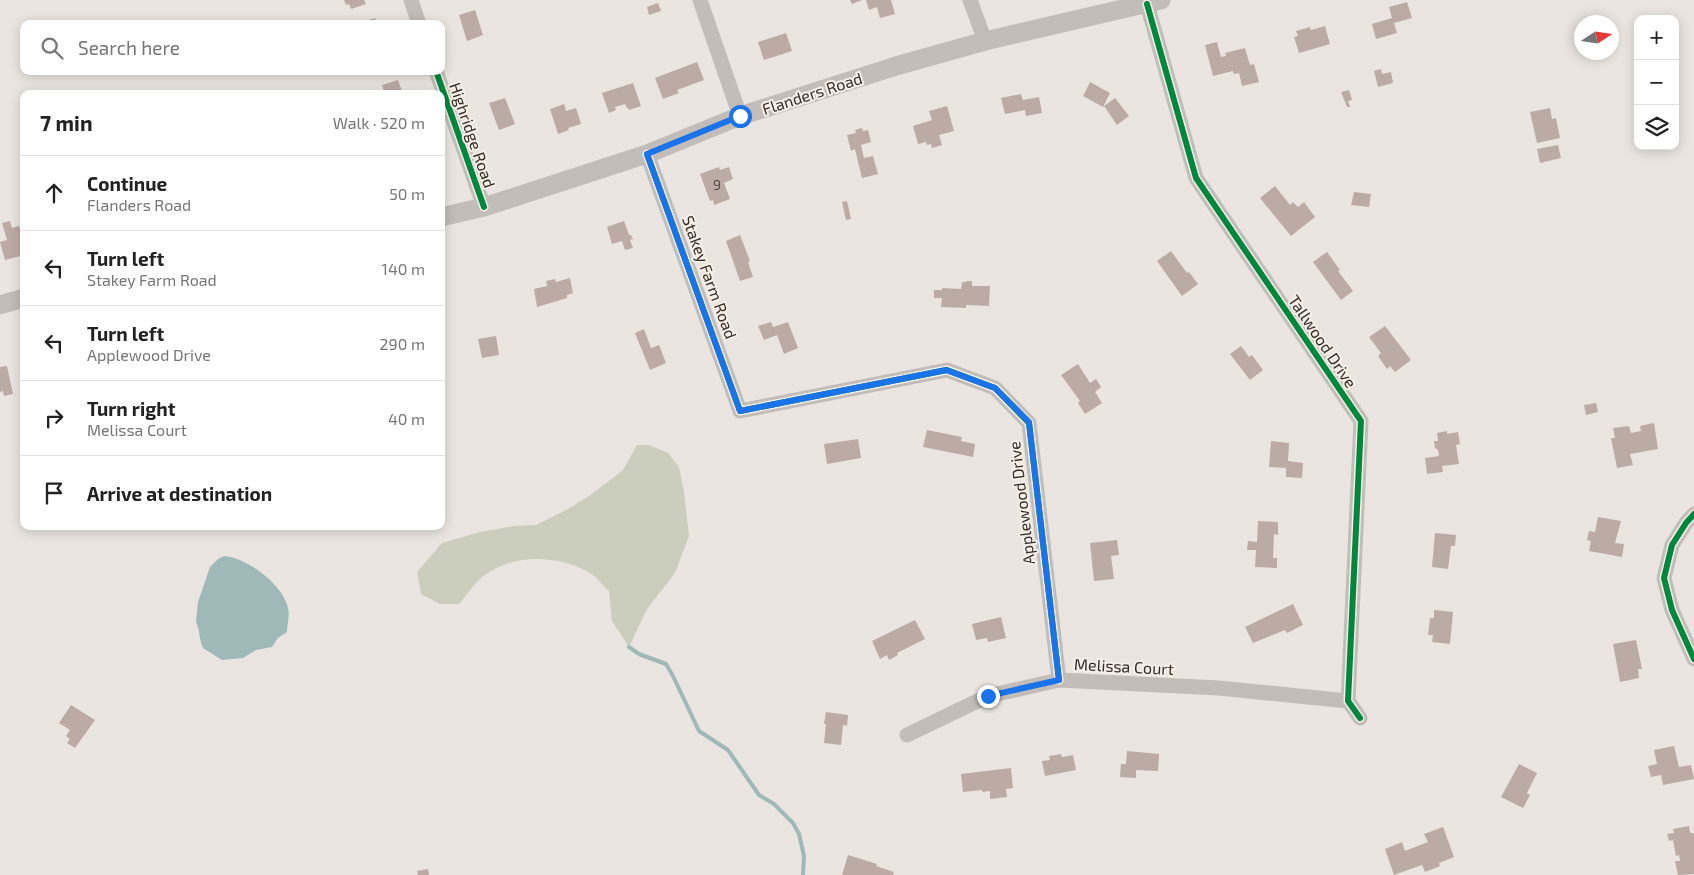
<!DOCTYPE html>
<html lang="en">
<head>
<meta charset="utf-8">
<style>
  :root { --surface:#fff; --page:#f6f6f6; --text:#222; --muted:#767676; --line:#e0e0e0 }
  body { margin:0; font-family:"Exo 2",sans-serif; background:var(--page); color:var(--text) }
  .controls { position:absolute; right:15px; top:15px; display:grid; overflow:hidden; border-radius:10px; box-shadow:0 2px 12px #0003 }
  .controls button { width:45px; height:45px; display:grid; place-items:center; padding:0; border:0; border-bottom:1px solid var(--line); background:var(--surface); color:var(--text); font:25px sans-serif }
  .compass { position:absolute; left:1574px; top:15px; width:45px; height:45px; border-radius:50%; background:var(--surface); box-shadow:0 2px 12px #0003; rotate:78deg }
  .stop { position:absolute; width:15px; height:15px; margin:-11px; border:4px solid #1a73e8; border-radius:50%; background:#fff }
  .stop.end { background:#1a73e8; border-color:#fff; box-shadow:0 1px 5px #0008 }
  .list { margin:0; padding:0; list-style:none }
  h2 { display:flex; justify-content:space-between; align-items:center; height:65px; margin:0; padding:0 20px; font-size:21px }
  h2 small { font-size:16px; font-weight:400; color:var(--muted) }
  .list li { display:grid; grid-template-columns:32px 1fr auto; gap:15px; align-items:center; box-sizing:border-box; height:75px; padding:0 20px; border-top:1px solid var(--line) }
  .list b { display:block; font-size:19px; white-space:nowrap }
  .list p { margin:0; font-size:16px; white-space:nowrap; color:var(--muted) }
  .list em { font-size:16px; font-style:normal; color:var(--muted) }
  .icon { flex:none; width:28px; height:28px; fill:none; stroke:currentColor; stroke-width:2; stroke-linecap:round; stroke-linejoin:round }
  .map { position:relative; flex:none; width:1694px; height:875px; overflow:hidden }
  .search { position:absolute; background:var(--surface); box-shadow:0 2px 12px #0003; left:20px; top:20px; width:425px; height:55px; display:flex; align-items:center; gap:12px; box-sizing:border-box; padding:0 18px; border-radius:10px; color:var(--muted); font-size:19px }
  .panel { position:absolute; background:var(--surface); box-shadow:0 2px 12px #0003; left:20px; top:90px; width:425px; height:440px; border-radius:10px }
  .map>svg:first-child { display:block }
  .green { fill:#cbcebc }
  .water { fill:#9eb9b8 }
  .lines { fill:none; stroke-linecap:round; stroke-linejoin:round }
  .stream { stroke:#9eb9b8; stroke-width:4 }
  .building { fill:#bcaba4 }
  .minor { stroke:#c2bdb9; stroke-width:15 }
  .tertiary { stroke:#c2bdb9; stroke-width:19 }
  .cycleway-casing { stroke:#f6efe7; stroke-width:9 }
  .cycleway { stroke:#00873e; stroke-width:6 }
  .route { stroke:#1a73e8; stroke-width:6 }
  .labels { text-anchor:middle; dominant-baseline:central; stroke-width:4; stroke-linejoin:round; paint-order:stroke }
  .number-label { font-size:14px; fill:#554b47 }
  .street-label { font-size:16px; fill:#332b28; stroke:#f6efe7 }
</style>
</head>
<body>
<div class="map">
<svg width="1694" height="875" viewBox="0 0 1694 875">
  <rect width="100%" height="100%" fill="#eae5e0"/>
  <path class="green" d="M637 445H649L668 453 679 467 684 492 689 536 675 573 647 609 629 647 612 621 609 591C603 586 597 577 590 573 557 554 511 553 481 578 473 585 466 596 459 604H440L421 594 417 572 442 543 480 532 515 526 536 525 568 509 592 494 623 470Z"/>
  <path class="water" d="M224 556C248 558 283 585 288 608 290 616 287 624 287 632L278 638 272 647 256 650 243 658 222 660 203 648 201 643 198 627 196 622 198 602 210 567 218 559Z"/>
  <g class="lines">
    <path class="stream" d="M629 647 639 654 666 664 673 676 699 731 728 750 759 795 774 804 793 823 799 834 804 856 803 875"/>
  </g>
  <path class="building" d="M344 0H364L366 4 351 9 349 4 346 5Z
    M850 0H862L852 4Z
    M866 0H891L895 14 880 18 877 7 869 10Z
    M1407 2 1412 18 1394 23 1397 33 1376 39 1372 24 1392 18 1389 7Z
    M658 3 661 11 649 15 647 7Z
    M475 10 483 35 467 41 459 15Z
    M375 18 377 24H359V23Z
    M1325 26 1330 44 1299 53 1294 37 1298 36 1296 31 1310 27 1311 30Z
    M786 33 792 51 764 60 758 42Z
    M1217 42 1221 57 1226 56 1225 53 1245 48 1250 65 1254 64 1259 82 1242 86 1239 73 1234 74 1233 71 1213 76 1205 45Z
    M697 62 704 80 677 90 679 93 663 99 655 78Z
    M1381 69 1382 74 1391 72 1393 83 1378 87 1374 71Z
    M398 80 403 94H385L382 85Z
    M1090 82 1110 93 1103 107 1083 96Z
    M633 83 641 106 629 110 628 108H627L625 104 615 107 616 110 609 113 602 93Z
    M1349 90 1352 100 1348 101 1350 107H1347L1341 92Z
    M1021 94 1023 100 1039 97 1042 113 1026 116 1025 110 1005 114 1001 98Z
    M505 98 515 124 499 130 489 103Z
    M1115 98 1129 116 1117 125 1104 106Z
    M564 104 566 111 576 108 581 124 568 128 569 130 558 134 550 109Z
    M947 106 954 131 939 135 942 145 932 148 931 144 927 145 926 142 918 144 913 126 932 120 929 111Z
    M1550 108 1552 119 1556 118 1560 138 1537 143 1530 112Z
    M862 128 863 131 868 130 871 142 861 145 864 158 873 156 878 174 862 178 855 149 851 151 847 135 856 133 855 130Z
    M1558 145 1561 158 1540 163 1537 149Z
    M719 167 720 170 729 167 733 179 724 183 730 199 714 205 713 200 710 201 700 174Z
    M1275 186 1290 205 1293 202 1298 207 1304 202 1315 217 1291 236 1260 198Z
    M1354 192 1371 194 1369 207 1351 205Z
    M847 201 851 219 846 220 842 202Z
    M10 221 12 228 19 226 23 239 22 240 24 255 5 260 0 242 7 240 2 223Z
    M624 221 629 235H631L633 239 630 240 633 248 625 250 622 241 612 244 607 227Z
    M740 235 750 261 748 262 753 277 740 281 726 241Z
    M1171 251 1187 273 1189 272 1198 284 1182 296 1157 261Z
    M1327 252 1340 270 1338 271 1353 291 1341 300 1313 262Z
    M570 278 573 293 567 295V298L537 307 534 289 547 286 546 281 555 279 556 282Z
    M966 281H972V286H990L989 306 966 305V308L941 307 942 298H934V290H942V288L961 289 962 282H966Z
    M771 322 773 327 788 322 798 348 784 354 777 335 764 340 758 326Z
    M1385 326 1411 360 1395 372 1390 366 1387 369 1378 356 1381 353 1369 337Z
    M644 329 651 348 659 345 666 363 650 370 635 333Z
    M496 336 499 355 482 358 478 339Z
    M1241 346 1249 357 1252 355 1263 370 1250 380 1230 354Z
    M1078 364 1090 383 1096 379 1101 387 1095 392 1102 403 1085 414 1078 403 1080 401 1061 375Z
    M7 366 13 394 4 396 3 391 0 392V367Z
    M1596 403 1598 412 1586 415 1584 405Z
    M1654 423 1658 449 1630 454 1633 465 1617 468 1611 438H1615L1613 428 1629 426 1631 433 1641 431 1640 426Z
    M927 430 962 437 961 441 975 444 973 457 923 447Z
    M1447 431V434L1458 432 1460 444 1456 445 1459 464 1442 466 1443 472 1427 474 1425 458 1439 456 1438 450 1435 448 1434 441H1438L1437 433Z
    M858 439 861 458 827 464 824 444Z
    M1271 441 1289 443 1288 461 1303 463 1302 478 1286 477V468L1269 467Z
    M1598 517 1621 521 1615 543 1624 544 1622 557 1589 551 1591 541 1587 540 1589 531 1595 532Z
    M1258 521 1278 522V535L1274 534 1273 558H1277V568L1255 567 1256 550H1247L1248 541 1257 542Z
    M1435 533 1456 535 1455 546H1451L1448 569 1432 567Z
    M1117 540 1119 555 1111 556 1114 579 1094 581 1090 543Z
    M1293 604 1303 625 1287 633 1285 630 1253 643 1245 627Z
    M1434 610 1453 612 1450 644 1432 642 1433 635H1428L1430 618H1434Z
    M1001 617 1006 638 988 642 987 638 976 640 972 624Z
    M915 620 925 639 897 653 898 655 889 660 887 655 880 659 872 641Z
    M1636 640 1642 669H1638L1639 678 1620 682 1613 644Z
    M71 705 95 720 75 748 67 743 70 739 66 736 70 730 59 723Z
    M826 712 848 715 847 726 843 725 841 745 824 743 826 724H824Z
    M1674 746 1679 767 1691 765 1694 779 1663 785 1661 775 1651 777 1648 766 1657 764 1654 750Z
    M1127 751 1159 754 1158 771 1136 770V778L1120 777 1121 764H1126Z
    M1061 754 1062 757 1073 755 1076 770 1045 776 1042 761 1050 760 1049 756Z
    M1519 764 1537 773 1527 793 1530 795 1523 808 1501 797Z
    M1011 768 1013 788 1006 789 1007 797 990 799V791L982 792V790L963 792 961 774Z
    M1689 826 1690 833H1693L1694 835V874L1678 875 1675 861H1680L1679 855 1676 856 1673 840 1669 841 1667 834 1674 833 1673 829Z
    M1443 827 1454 857 1439 863 1440 866 1425 872 1422 865 1394 875 1385 849 1402 842 1405 851 1428 842 1424 834Z
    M848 855 877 864 876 866 894 872 893 875H842Z
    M428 869 429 875H418L417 871Z"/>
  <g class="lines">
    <path class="minor" d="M411 0 419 24
      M700 0 740 116
      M970 0 985 41
      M1147 4 1196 178 1361 421 1348 701 1360 718
      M436 71 484 207
      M647 154 740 411 947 370 995 388 1029 423 1059 680
      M1694 514 1686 523 1672 545 1664 578 1672 610 1694 659
      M907 735 988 696 1059 680 1219 688 1348 701"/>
    <path class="tertiary" d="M441 217 484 207 647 154 740 116 896 66 985 41 1161 0
      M0 305 24 298"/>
    <g class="cycleway-casing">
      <path id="cycleway" d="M1147 4 1196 178 1361 421 1348 701 1360 718
        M436 71 484 207
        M647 154 740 411 947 370 995 388 1029 423 1059 680
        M1694 514 1686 523 1672 545 1664 578 1672 610 1694 659"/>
    </g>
    <use href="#cycleway" class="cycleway"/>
  </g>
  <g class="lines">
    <path class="route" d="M740 116 647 154 740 411 946 370 995 388 1029 422 1059 680 988 696"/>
  </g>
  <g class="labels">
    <g class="number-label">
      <text x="717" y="184">9</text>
    </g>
    <g class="street-label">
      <text transform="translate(812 93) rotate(-18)">Flanders Road</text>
      <text transform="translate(473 135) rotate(71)">Highridge Road</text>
      <text transform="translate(710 277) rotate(70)">Stakey Farm Road</text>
      <text transform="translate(1323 341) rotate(56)">Tallwood Drive</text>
      <text transform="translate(1021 503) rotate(-97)">Applewood Drive</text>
      <text transform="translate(1124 666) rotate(3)">Melissa Court</text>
    </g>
  </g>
</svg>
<div class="controls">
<button>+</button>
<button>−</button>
<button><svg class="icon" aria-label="layers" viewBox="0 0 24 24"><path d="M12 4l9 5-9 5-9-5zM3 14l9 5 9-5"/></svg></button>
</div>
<svg class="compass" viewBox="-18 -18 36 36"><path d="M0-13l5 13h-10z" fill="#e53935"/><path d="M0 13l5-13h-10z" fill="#767676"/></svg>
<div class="stop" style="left:740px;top:116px"></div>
<div class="stop end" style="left:988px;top:696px"></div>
<div class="search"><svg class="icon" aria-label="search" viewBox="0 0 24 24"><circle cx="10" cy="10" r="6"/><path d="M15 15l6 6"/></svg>Search here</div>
<section class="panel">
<h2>7 min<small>Walk · 520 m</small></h2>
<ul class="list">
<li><svg class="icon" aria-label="ahead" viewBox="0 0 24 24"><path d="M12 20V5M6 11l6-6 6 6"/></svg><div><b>Continue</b><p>Flanders Road</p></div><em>50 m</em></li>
<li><svg class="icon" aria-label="left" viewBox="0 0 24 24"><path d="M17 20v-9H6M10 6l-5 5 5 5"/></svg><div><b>Turn left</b><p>Stakey Farm Road</p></div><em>140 m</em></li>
<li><svg class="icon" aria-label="left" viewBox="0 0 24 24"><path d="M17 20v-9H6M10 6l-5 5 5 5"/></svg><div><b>Turn left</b><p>Applewood Drive</p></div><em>290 m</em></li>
<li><svg class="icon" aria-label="right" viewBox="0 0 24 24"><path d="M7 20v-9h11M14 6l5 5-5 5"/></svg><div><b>Turn right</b><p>Melissa Court</p></div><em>40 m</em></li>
<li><svg class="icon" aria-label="arrive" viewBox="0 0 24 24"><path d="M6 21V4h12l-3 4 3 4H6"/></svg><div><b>Arrive at destination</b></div></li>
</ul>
</section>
</div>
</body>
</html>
